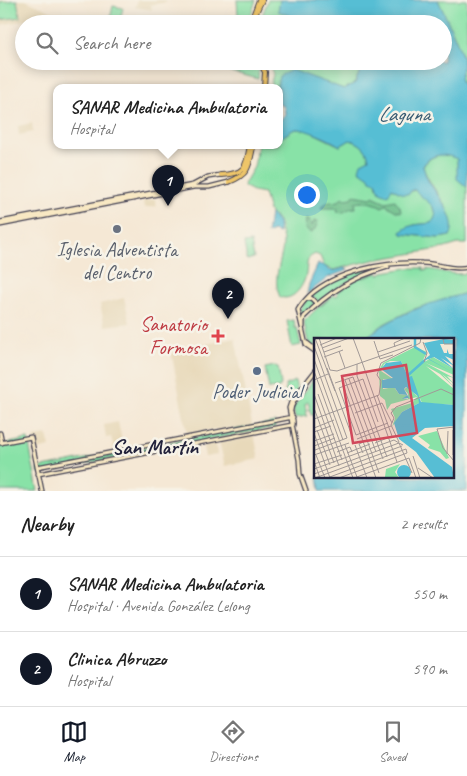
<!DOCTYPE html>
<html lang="en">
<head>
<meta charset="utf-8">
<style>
  :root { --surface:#fff; --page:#f2f2f2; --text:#222; --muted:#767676; --line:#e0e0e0; --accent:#111827 }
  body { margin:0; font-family:Caveat,sans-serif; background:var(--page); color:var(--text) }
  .you { position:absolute; left:306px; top:194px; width:18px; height:18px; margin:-12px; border:4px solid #fff; border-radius:50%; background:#1a73e8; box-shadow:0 0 0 8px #1a73e833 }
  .badge { display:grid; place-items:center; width:32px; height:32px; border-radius:50%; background:var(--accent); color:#fff; font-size:16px; font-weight:700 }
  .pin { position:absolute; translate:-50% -41px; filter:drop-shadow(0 1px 2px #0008) }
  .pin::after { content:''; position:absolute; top:26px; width:18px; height:15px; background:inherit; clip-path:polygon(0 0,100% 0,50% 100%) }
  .popup { position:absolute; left:53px; top:84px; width:230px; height:65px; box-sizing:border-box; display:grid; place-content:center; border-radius:10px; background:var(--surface); filter:drop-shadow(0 1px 4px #0005); font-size:16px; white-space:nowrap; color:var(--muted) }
  .popup b { font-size:19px; color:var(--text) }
  .popup::after { content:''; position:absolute; left:50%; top:100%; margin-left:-10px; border:10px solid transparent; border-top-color:var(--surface) }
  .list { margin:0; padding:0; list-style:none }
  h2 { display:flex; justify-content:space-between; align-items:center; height:65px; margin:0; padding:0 20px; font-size:21px }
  h2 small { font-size:16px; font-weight:400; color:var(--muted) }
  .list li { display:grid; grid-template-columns:32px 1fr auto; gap:15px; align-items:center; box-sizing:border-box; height:75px; padding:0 20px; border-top:1px solid var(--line) }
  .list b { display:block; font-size:19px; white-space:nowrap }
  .list p { margin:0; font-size:16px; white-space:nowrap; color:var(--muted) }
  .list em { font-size:16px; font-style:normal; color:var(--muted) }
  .icon { flex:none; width:28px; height:28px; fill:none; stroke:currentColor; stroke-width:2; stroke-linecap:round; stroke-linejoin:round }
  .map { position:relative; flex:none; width:467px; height:491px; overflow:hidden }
  .search { position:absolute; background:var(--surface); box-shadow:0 2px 12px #0003; left:15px; right:15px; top:15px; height:55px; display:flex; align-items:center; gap:12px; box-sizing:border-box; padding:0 18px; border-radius:28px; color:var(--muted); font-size:19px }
  .sheet { height:215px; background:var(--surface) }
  nav { display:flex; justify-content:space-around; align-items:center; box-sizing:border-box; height:70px; border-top:1px solid var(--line); background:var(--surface); font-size:14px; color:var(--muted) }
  nav a { display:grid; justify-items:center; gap:2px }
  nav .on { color:var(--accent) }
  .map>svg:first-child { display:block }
  .built { fill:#e8d9ba }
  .green { fill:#88e2a7; stroke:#558271 }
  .forest { fill:#6ec08c; stroke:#487164 }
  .water { fill:#57bed4; stroke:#3c7088 }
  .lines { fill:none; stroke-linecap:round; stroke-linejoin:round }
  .ferry { stroke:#355971; stroke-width:1; stroke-dasharray:6 5; stroke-linecap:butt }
  .secondary-casing { stroke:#424052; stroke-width:5.5 }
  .primary-casing { stroke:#424052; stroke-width:6 }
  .secondary { stroke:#f8e8c3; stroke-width:3 }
  .primary { stroke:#eec569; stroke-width:4 }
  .worship-dot { fill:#6b7280; stroke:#f7f3e8; stroke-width:2 }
  .health-dot { fill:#e0444e; stroke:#f7f3e8; stroke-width:2 }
  .service-dot { fill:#5c6f8a; stroke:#f7f3e8; stroke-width:2 }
  .labels { text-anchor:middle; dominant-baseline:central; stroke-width:5; stroke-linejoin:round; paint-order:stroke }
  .worship-label { font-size:20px; fill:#5b616d; stroke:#f7f3e8 }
  .health-label { font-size:20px; fill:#be3a42; stroke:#f7f3e8; text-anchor:end }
  .service-label { font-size:20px; fill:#4e5e75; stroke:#f7f3e8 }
  .water-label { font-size:21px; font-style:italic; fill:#355971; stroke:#f7f3e8 }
  .neighbourhood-label { font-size:21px; font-weight:bold; fill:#22223b; stroke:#f7f3e8 }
  .inset-river { fill:none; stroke:#57bed4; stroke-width:2.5 }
  .inset-road { fill:none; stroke:#a19997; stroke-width:1 }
  .view { fill:#d1495b; fill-opacity:0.15; stroke:#d1495b; stroke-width:2.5 }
  .inset-edge { fill:none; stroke:#22223b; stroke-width:2.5 }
</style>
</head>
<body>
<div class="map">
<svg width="467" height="491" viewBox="0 0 467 491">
  <rect width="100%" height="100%" fill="#f7f3e8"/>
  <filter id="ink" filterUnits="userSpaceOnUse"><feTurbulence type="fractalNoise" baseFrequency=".02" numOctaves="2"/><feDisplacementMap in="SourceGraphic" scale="10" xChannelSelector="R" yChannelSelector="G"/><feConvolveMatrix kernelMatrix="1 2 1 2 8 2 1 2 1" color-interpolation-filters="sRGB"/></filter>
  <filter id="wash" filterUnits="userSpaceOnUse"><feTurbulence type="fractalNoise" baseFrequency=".0096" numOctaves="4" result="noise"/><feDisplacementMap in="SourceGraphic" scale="20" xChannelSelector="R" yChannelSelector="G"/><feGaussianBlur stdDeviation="1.12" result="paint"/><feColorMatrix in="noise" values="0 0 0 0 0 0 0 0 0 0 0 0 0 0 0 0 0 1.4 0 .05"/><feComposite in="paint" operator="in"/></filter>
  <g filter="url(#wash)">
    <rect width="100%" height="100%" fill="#f5e8d5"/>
    <path class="built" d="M0 0H25L57 14 0 25Z
      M138 0H167V2L151 5 152 10 135 7Z
      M32 123 33 132 19 135 18 126Z
      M155 199 157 206 144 208 143 201Z
      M124 298 130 323 105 326 100 304Z
      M235 338 259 459 225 466 216 429 187 434 171 351Z
      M118 422 123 446 114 449 111 437 106 438 104 425Z
      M47 435 50 447 36 450 34 437Z
      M214 442 216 443 217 455 205 457 203 444Z"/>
    <path class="green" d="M17 0 20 17 0 20V2Z
      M237 0H256L248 24H234L238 15Z
      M268 0H280L279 11 310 24H259Z
      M438 0H467V90C455 79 463 74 463 61 463 54 443 11 438 0Z
      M113 6 123 8 119 24H109Z
      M203 61H252L259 68 258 79 232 72Z
      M268 61H328L356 66 360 71 355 83 344 89 304 75 277 83V87H270L273 74Z
      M294 129 307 130 340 146 350 140C361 143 367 149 369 159L366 161 363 172 376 182 377 188H392L402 194 415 190 430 203 436 213V218L431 223C420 225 410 223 401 232L402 234 438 238 450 236C456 209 431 191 423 167 431 153 444 153 457 159 458 170 455 179 467 187V244H458L445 248 373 260 333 270 324 266 320 256 315 254C312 256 311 256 309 258 306 263 307 269 306 274 304 286 293 302 280 297 271 277 283 261 283 242 283 235 279 230 280 223L269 211 264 193 253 191 244 186V184L254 167 258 145H279V139Z
      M251 242 254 258 247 260 244 243Z
      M408 268H423V270L426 271V269C439 270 454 276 467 273V293L411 310 384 324 363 340H316V348L308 342 304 323 305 320 334 292 321 306 334 295 336 296 338 295 337 293 345 287 335 292 355 279 378 271 363 278 378 273 379 275 383 272Z
      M378 269C355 276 336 287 318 303L315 298 311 296C331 280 352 269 378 269Z
      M307 299H313L315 305 303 317 301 321 300 309Z
      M294 320 295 328H297L301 345 292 347 287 321Z
      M275 366 278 367 281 384 279 388 269 389 265 368Z
      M316 376V415H311L308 402 305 404 307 416 295 418 293 408Z
      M295 381 297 390 287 403 285 385Z
      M275 422V427L39 473 38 468Z
      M28 439 38 491H0V445Z"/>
    <path class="forest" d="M354 195 371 198 373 196 386 202 395 200 400 207 401 212 396 211 386 205 382 207C374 202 364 201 355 203L356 208H351L342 213 338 212 337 208H321C323 202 332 202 339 201L342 197 346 199 352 198Z
      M306 219H309L312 226 314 221H318L316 228 311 233 305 229Z"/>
    <path class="water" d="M280 0H438C443 11 463 53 463 61 463 74 455 79 467 90V187L457 179V159C444 153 431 153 423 166 425 173 427 180 431 185 439 198 459 220 450 236L438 238 402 234 401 232C410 223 420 225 431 223 445 209 423 200 415 190H412L409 194H402L392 188 388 195 380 192 376 182 370 180 369 177 359 170 361 163 369 159C367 149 361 143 350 140L340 146C333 141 305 128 296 129 291 130 284 136 279 139V122L285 114 284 107 279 103V87H277L279 76 292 70 344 89 355 83 360 71 356 66 328 61H443V24H310L278 11Z
      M270 213 278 223 279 233 273 231 267 234Z
      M318 264C332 266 323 275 344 268L348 270 329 277 307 294 309 284Z
      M467 293V491H320L318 477H453V340H363C394 314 429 303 467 293Z"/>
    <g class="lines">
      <path class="ferry" d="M453 427 467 429"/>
    </g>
  </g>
  <g filter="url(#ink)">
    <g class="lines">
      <g class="secondary-casing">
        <path id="secondary" d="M0 222 193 185 208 177 221 175
          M0 225 194 187H209L229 182
          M307 299 311 298 316 303 315 307
          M303 327V321L304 317C328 292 355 276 388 267
          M307 343 316 350
          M316 352 306 345 298 310C301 304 305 300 310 295 337 271 386 261 422 263 434 263 456 271 467 267
          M293 425C294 419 292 418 291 412 290 403 301 393 306 386
          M0 433 2 443
          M0 443 31 437 42 491
          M37 467 293 417
          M38 474 292 425
          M306 491 300 474 299 460 289 408 291 402 316 370"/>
      </g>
      <g class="primary-casing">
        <path id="primary" d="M250 24 259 0
          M252 24 258 8 262 0
          M259 61 265 72 264 87
          M221 175C246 174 246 167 250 145
          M229 182C249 174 249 167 253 147"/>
      </g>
      <use href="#secondary" class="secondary"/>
      <use href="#primary" class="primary"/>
    </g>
  </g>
  <circle class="worship-dot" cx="117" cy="229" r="5"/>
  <path class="health-dot" d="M215.5 328.5h5v5h5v5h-5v5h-5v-5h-5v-5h5z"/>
  <circle class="service-dot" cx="257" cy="371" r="5"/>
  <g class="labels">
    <g class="worship-label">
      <text x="117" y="249">Iglesia Adventista<tspan x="117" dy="23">del Centro</tspan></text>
    </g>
    <g class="health-label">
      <text x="207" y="324">Sanatorio<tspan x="207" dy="23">Formosa</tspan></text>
    </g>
    <g class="service-label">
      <text x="257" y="391">Poder Judicial</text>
    </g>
    <g class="water-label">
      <text x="404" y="114">Laguna</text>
    </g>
    <g class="neighbourhood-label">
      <text x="155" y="447">San Martín</text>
    </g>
  </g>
  <g transform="translate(314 338)">
    <rect width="140" height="140" fill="#f5e8d5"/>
    <path d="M101 9 113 14 107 26 119 19 140 31V37L112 25 140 40 133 38 140 46 128 36 140 49 126 36 112 28 140 51V67L108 65 105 58V65L88 74 78 89 81 80 77 71 98 65 103 59 77 66 73 72 71 62 66 58 65 32 69 25ZM76 23H87L94 39H98L103 58 94 49 90 51 94 56V61H89L93 57 85 56 80 49 69 51V41H79L67 33 70 26ZM123 93 135 120 132 121 126 114 114 110 116 107 104 98ZM86 126 81 134 85 140 71 139 72 131Z" fill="#88e2a7" fill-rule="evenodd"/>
    <path d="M130 1 140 2V6H126L130 15H133V11L135 16H140V22L131 18 140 28 127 20 140 31 120 19 115 21 140 35 114 21 106 25 116 17 110 5ZM87 23 94 39 98 38 107 64 140 67V88L111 90 98 100 138 129 140 140H121L102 114 85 101 80 85 88 74 105 65 104 58 92 49 90 51 95 60 88 61 93 57 85 56 81 50H68V42L79 40 67 31 72 25ZM83 134a7 7 0 1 1 14 0a7 7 0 1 1-14 0Z" fill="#57bed4"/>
    <path class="inset-river" d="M101 0V9L112 16M92 39 111 22M82 88 140 85"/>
    <path class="inset-road" d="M1 0 21 53M5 0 16 32 23 33 98 7M39 0 48 24M129 0 130 6H140M60 3 66 21 79 17M109 4 113 15 110 24M6 7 23 0M0 8 33 100 1 112M81 9 80 5 91 0M8 10 35 0M25 13 31 30M10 14 27 8M64 14 96 3M10 19 29 12M0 21 29 102M48 24 83 124M43 26V38L73 119M13 30 38 98M0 33 39 140M35 41 62 114M0 42 14 36M31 42 65 135M21 45 39 39 69 121M29 47 62 140M0 56 25 128M4 56 28 122M63 57 78 98M0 70 20 125M41 75 68 65 78 85M0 81 65 57 67 43 63 37 67 25 106 5 107 0M64 84 49 41 25 50 42 97 74 85M140 89 123 91 129 110 140 123M0 90 20 82M3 92 16 127M139 92V117M0 94 17 88M0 95 16 140M43 101 77 88M0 103 20 96M85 104 77 87 80 80 77 75 82 69 127 51 140 57M61 105 78 98M31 107 43 139M41 107 53 140M0 108 21 100M23 114 36 109 38 114M33 115 56 106M49 115 45 106 54 102M133 116 134 93M0 117 35 105M2 117 11 140M99 118 106 140M0 123 6 140M0 126 28 117M104 130 119 140M0 131 80 102 85 105 98 135M0 136 85 105 89 107M1 140 88 108M13 140 92 111 93 115 25 140M40 140 95 120 102 140"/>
    <path class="view" d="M92 27 103 95 39 105 28 38Z"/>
    <rect width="140" height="140" class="inset-edge"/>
  </g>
</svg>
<div class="you"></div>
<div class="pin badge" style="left:168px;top:206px">1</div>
<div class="popup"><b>SANAR Medicina Ambulatoria</b>Hospital</div>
<div class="pin badge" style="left:228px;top:319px">2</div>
<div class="search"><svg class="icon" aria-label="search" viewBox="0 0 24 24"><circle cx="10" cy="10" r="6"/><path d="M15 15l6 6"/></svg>Search here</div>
</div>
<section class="sheet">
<h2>Nearby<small>2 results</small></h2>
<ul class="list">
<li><span class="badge">1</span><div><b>SANAR Medicina Ambulatoria</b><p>Hospital · Avenida González Lelong</p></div><em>550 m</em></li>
<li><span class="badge">2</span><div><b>Clinica Abruzzo</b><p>Hospital</p></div><em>590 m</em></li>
</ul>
</section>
<nav>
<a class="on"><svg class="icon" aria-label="map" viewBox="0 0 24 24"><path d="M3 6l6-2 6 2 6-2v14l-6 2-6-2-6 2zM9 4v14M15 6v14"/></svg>Map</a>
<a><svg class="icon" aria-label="directions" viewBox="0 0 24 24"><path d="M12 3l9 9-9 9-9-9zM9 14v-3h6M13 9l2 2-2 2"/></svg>Directions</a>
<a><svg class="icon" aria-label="saved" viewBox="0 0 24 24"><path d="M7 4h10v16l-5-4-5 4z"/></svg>Saved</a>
</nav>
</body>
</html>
